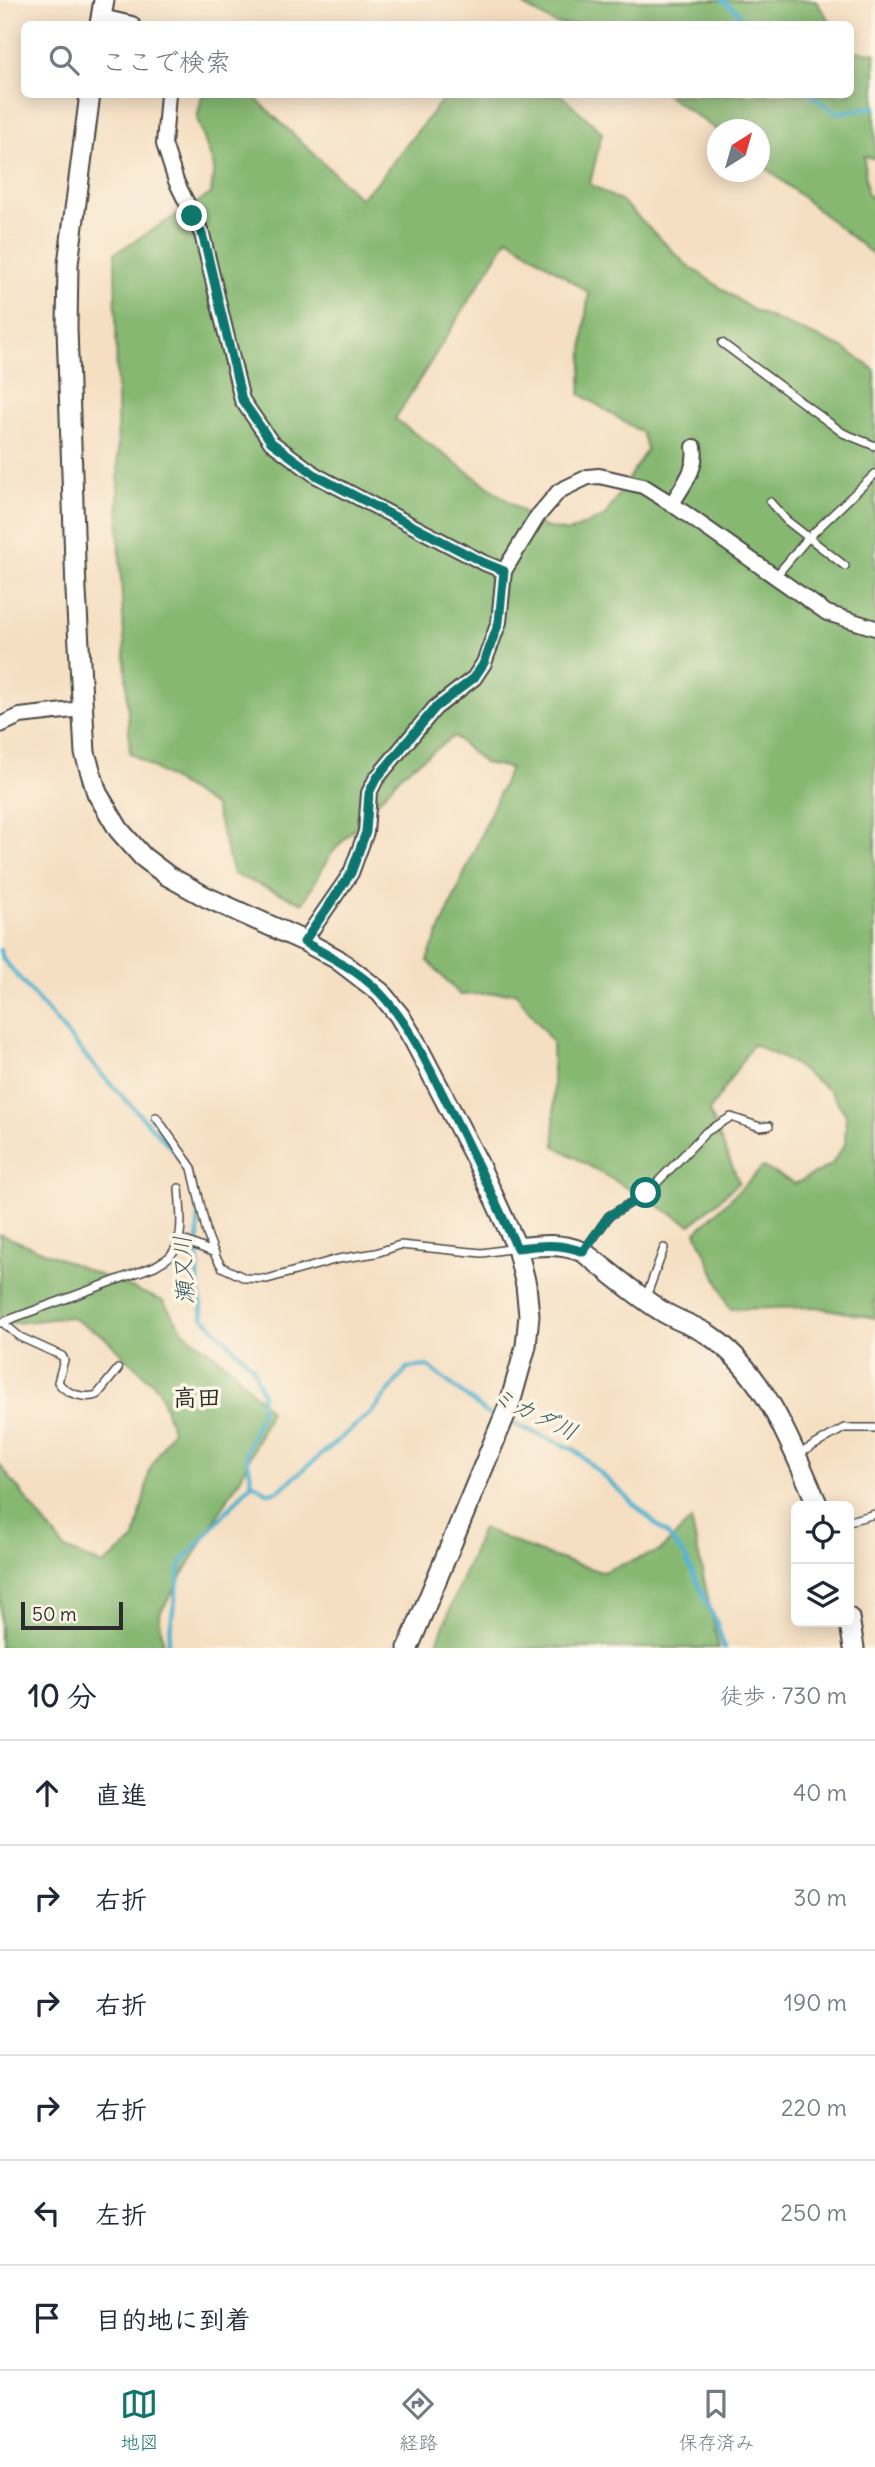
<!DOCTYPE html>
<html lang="ja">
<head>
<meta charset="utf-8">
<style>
  :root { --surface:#fff; --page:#f2f2f3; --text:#1f2937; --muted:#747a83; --line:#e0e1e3; --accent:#0f766e }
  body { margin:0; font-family:Delius,"Klee One",sans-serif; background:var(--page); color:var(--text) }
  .controls { position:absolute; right:21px; bottom:21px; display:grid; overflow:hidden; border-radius:10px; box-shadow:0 4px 18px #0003 }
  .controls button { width:63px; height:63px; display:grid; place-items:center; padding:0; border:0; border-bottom:2px solid var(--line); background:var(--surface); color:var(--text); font:35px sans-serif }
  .compass { position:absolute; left:707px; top:119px; width:63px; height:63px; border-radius:50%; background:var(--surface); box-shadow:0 4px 18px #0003; rotate:37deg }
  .scale { position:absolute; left:21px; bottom:18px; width:102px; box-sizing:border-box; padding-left:7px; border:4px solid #2b2b2b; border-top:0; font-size:19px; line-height:24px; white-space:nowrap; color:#2b2b2b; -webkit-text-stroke:5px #fcf5e5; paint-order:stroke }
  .stop { position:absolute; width:21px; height:21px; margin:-16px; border:5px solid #0f766e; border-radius:50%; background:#fff }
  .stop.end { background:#0f766e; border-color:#fff; box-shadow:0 2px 7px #0008 }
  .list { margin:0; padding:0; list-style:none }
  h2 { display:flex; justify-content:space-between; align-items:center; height:91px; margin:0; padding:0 28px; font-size:30px }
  h2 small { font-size:23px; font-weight:400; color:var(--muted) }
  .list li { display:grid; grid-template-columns:46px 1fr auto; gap:21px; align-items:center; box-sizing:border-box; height:105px; padding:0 28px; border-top:2px solid var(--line) }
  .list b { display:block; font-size:26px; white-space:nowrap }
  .list em { font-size:23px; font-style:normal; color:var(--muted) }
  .icon { flex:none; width:38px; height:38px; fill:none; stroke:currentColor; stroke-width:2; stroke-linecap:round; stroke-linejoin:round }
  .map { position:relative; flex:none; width:875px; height:1648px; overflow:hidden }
  .search { position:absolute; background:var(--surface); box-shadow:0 4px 18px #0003; left:21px; right:21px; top:21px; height:77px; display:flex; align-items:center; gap:18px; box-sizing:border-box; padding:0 24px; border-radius:10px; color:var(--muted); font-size:26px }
  .sheet { height:721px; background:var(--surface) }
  nav { display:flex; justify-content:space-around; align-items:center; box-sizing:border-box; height:98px; border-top:2px solid var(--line); background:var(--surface); font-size:19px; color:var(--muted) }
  nav a { display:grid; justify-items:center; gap:4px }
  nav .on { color:var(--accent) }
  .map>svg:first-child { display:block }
  .forest { fill:#86b872; stroke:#58724e; stroke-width:2; fill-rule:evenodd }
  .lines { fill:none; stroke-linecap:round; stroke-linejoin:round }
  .stream { stroke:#4eb1cd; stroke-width:4.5 }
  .lane-casing { stroke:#494642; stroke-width:10 }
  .street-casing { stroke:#494642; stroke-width:18 }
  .secondary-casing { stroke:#494642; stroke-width:23 }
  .lane { stroke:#fff; stroke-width:7 }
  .street { stroke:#fff; stroke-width:14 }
  .secondary { stroke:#fff; stroke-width:19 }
  .route { stroke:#0f766e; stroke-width:9 }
  .labels { text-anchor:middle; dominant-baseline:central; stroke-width:7; stroke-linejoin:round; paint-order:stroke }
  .water-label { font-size:23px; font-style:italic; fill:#375a64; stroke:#fcf5e5 }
  .quarter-label { font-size:24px; font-weight:bold; fill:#2b2b2b; stroke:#fcf5e5 }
</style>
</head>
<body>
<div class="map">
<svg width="875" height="1648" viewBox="0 0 875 1648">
  <rect width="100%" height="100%" fill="#fcf5e5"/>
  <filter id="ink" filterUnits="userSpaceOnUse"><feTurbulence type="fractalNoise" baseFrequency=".0143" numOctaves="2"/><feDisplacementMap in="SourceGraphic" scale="14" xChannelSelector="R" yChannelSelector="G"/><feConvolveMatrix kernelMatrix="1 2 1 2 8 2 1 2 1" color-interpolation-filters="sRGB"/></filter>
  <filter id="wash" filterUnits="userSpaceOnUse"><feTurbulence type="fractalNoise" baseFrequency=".00686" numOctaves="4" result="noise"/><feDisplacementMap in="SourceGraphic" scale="28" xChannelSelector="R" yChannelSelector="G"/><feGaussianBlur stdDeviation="1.57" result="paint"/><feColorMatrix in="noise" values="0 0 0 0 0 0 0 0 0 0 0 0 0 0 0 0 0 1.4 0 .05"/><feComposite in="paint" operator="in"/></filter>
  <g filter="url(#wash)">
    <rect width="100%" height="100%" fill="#f5dfc2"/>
    <path class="forest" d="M514 0H815L832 24H556Z
      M851 51 875 53V159L864 156 867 194 875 200V256L760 163V130H717L666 95 850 94Z
      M202 95H252L360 198 377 182 446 95H561L602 132 590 184 624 203 686 264 753 310 843 348 875 370V1318L816 1307 730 1309 696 1232 763 1167 795 1184 831 1165 845 1144 846 1115 830 1091 792 1063 753 1044 709 1112 739 1182 691 1225 555 1146 552 1042 515 992 460 995 427 960 510 768 484 763 454 736 403 773 331 854 303 903 233 874 215 807 130 753 119 540 115 253 211 194 214 167 197 119ZM508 238 589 293C583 328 583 360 580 394L642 433 647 449 605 516 569 532 544 527 395 419Z
      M0 1234 163 1301 184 1332 229 1366 270 1411 242 1475 159 1615 164 1648H0V1465L65 1549 103 1565 135 1539 150 1469 172 1430 159 1389 101 1334 70 1317 0 1325Z
      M691 1520 719 1648H435L482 1528 538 1552 602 1572 660 1551Z"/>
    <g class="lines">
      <path class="stream" d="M722 0 737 11 743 24
        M810 94 837 113 875 107
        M0 950 3 959 102 1075 184 1161
        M192 1181 198 1212V1282L203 1317 253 1367 262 1393 261 1411 246 1452 252 1483
        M507 1421 575 1450 669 1536 685 1557 717 1624 724 1648
        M252 1483 269 1493 278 1491 373 1411 407 1368 428 1366 488 1414 499 1418
        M167 1648 181 1563 252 1483"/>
    </g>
  </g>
  <g filter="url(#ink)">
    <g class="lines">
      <g class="lane-casing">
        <path id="lane" d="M722 343 843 433 875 446
          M770 502 786 520 845 566
          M775 577 808 538 875 474
          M156 1117 192 1168 207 1234 216 1257 222 1267 245 1278 267 1279 338 1259 376 1253 400 1245 482 1253 516 1248
          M178 1238 215 1253
          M584 1251 609 1216 647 1193 706 1132 731 1117 760 1127 769 1126
          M646 1297 664 1248
          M2 1322 20 1337 62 1356 64 1360 58 1382C66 1394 84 1399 97 1395L118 1369
          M0 1323 155 1266C159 1263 166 1260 170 1256 186 1240 180 1209 179 1188
          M799 1454 844 1428H875
          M849 1521 875 1514"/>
      </g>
      <g class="street-casing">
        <path id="street" d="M102 17 132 24
          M168 94 164 144 176 181 202 234 242 400 271 442 317 476 482 562 504 571
          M672 504C682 486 698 469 694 447
          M0 725 20 716 82 709
          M304 941 351 873 366 832 369 793 376 779 435 708 474 678 484 663 499 622 504 571 537 517 559 491 588 477 599 476 643 486 672 504 827 613 875 628"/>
      </g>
      <g class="secondary-casing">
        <path id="secondary" d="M100 24 104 0
          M90 94 68 264 67 328 76 591 85 753 97 793 119 830 143 857 168 876 206 897 304 941 337 959 380 992 399 1015 414 1040 478 1163 517 1248 526 1285 529 1315 526 1346 510 1403 408 1648
          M517 1248C541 1245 561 1243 583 1252 609 1271 633 1293 660 1310 678 1322 699 1326 716 1340 768 1379 793 1449 818 1506
          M849 1618 854 1648"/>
      </g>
      <use href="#lane" class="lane"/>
      <use href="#street" class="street"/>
      <use href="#secondary" class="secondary"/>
    </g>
  </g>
  <g class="lines" filter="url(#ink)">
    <path class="route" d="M192 216 202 234 207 252 242 400 271 442 317 476 482 562 504 571 499 622 484 663 474 678 435 708 376 779 369 793 366 832 351 873 304 942C330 956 359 971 380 993 407 1021 424 1058 442 1093 468 1144 493 1196 517 1248 541 1245 561 1243 583 1252L609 1216 646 1193"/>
  </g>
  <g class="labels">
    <g class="water-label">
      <text transform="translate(183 1270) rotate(-93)">瀬又川</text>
      <text transform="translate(535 1413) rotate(26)">ミカダ川</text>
    </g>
    <g class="quarter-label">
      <text x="197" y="1397">高田</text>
    </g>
  </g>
</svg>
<div class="controls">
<button><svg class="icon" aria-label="locate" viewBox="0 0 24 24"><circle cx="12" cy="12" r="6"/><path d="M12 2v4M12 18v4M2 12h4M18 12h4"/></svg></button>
<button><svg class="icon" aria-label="layers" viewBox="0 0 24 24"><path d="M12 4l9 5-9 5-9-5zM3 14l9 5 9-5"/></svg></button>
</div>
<svg class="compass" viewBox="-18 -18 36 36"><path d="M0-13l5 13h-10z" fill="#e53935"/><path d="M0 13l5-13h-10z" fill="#747a83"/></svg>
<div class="scale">50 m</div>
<div class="stop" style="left:646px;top:1193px"></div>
<div class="stop end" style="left:192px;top:216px"></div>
<div class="search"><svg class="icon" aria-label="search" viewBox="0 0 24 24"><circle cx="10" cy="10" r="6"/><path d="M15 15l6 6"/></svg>ここで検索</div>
</div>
<section class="sheet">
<h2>10 分<small>徒歩 · 730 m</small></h2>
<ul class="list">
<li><svg class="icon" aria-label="ahead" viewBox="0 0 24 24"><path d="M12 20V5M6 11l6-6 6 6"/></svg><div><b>直進</b></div><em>40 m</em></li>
<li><svg class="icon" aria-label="right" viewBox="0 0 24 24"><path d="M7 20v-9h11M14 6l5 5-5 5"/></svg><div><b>右折</b></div><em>30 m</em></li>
<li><svg class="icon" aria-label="right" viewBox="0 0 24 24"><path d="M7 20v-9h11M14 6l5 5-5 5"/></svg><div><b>右折</b></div><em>190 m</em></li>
<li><svg class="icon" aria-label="right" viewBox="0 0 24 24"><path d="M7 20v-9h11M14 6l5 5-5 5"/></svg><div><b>右折</b></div><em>220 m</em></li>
<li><svg class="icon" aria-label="left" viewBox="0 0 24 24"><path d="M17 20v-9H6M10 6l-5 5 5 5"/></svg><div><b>左折</b></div><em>250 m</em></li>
<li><svg class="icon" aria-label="arrive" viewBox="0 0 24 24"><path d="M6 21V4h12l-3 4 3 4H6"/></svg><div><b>目的地に到着</b></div></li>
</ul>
</section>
<nav>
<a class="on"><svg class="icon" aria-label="map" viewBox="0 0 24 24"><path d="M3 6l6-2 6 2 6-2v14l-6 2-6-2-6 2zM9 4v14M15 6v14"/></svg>地図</a>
<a><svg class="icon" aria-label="directions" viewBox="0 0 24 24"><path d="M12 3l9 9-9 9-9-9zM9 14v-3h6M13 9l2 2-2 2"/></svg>経路</a>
<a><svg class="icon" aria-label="saved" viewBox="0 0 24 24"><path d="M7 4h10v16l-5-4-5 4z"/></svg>保存済み</a>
</nav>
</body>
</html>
